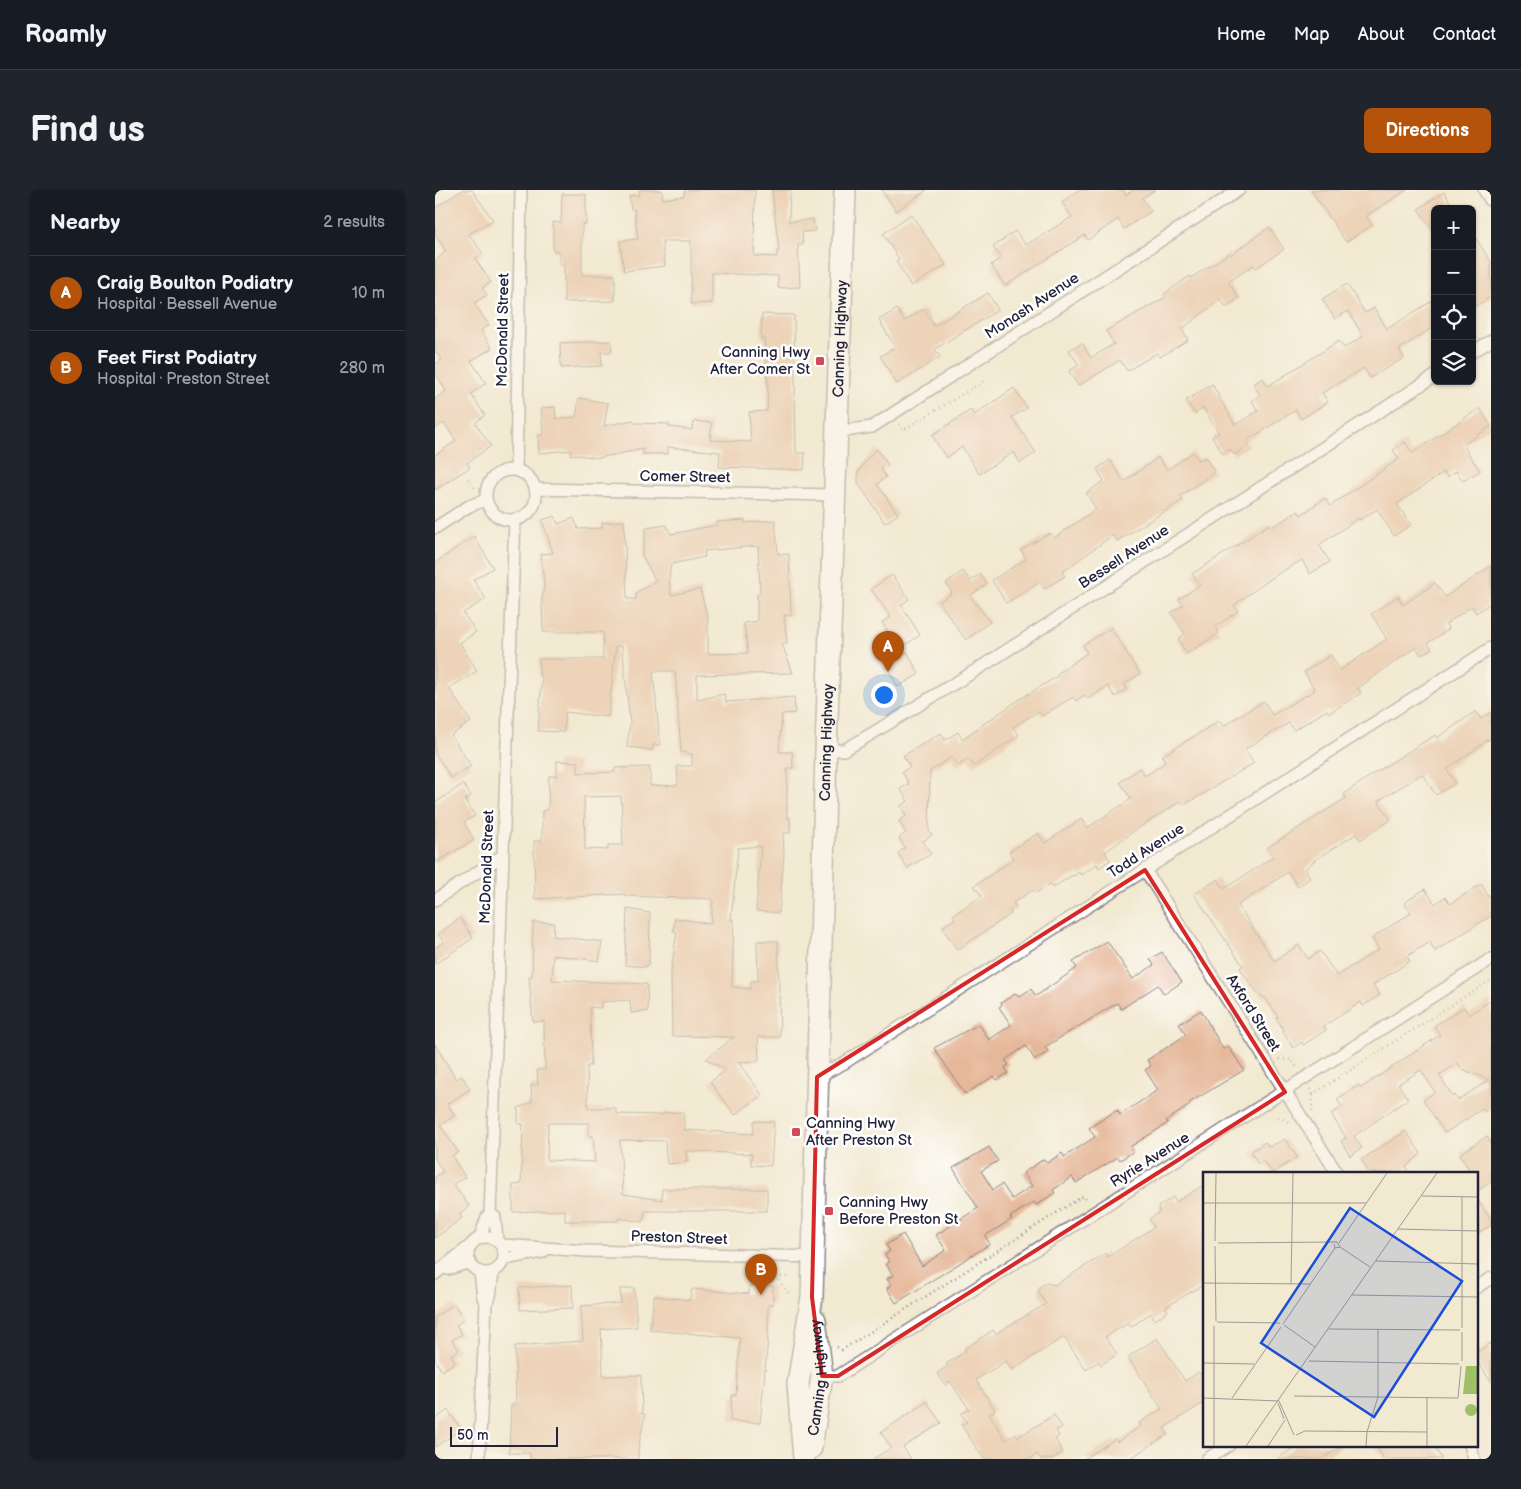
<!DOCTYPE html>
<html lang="en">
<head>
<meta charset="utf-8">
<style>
  :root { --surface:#171b24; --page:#20242c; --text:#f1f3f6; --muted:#9ea1a6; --line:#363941; --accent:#b45309 }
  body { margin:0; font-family:"Balsamiq Sans",sans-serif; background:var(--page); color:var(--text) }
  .controls { position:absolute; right:15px; top:15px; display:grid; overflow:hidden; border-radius:8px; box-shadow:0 1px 4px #0004 }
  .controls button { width:45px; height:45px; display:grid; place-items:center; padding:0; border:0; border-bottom:1px solid var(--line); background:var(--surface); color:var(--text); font:25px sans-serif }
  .scale { position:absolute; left:15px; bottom:12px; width:108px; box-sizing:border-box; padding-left:5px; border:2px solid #22223b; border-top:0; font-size:14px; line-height:18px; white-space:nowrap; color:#22223b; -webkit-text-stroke:4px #fff; paint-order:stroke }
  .you { position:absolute; left:448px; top:504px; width:18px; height:18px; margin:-12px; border:4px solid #fff; border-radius:50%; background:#1a73e8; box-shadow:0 0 0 8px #1a73e833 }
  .badge { display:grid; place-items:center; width:32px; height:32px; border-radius:50%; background:var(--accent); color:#fff; font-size:16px; font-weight:700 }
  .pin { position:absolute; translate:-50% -41px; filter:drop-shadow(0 1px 2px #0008) }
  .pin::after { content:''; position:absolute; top:26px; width:18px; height:15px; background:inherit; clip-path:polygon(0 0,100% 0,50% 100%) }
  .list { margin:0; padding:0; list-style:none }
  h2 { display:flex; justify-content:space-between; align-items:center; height:65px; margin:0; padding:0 20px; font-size:21px }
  h2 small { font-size:16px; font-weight:400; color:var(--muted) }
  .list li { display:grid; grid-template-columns:32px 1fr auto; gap:15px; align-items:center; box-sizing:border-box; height:75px; padding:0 20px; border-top:1px solid var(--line) }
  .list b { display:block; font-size:19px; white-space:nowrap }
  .list p { margin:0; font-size:16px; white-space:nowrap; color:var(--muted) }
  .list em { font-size:16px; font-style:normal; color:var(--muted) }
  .icon { flex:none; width:28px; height:28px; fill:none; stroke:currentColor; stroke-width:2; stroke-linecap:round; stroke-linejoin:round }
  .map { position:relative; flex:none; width:1056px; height:1269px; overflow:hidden; border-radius:8px }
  header { display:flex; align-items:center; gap:30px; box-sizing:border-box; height:70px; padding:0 25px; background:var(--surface); border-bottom:1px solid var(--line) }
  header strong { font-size:24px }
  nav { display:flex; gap:28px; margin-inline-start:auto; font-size:18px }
  .intro { display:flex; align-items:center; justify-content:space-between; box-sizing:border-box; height:120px; padding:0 30px }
  h1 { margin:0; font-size:35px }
  .button { padding:12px 22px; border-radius:8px; background:var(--accent); color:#fff; font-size:18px; font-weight:700 }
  main { display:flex; gap:30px; padding:0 30px }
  aside { flex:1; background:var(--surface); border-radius:8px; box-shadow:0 1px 4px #0004 }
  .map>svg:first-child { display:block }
  .building { fill:#e6b89a; fill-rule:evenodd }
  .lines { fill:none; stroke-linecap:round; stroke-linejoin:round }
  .street-casing { stroke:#8a8686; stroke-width:14 }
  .highway-casing { stroke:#8a8686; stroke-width:24 }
  .path { stroke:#8a8686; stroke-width:2.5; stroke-dasharray:1 4; stroke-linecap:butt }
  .street { stroke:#fff; stroke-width:11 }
  .highway { stroke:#fff; stroke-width:21 }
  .marked { fill:none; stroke:#d62828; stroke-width:4; stroke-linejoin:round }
  .poi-dot { fill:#d1495b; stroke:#fff; stroke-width:2 }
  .labels { text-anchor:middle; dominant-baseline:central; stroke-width:5; stroke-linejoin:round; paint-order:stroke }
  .street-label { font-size:15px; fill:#22223b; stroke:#fff }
  .poi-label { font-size:15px; fill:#22223b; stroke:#fff; text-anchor:start }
  .inset-road { fill:none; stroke:#9f9995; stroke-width:1 }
  .view { fill:#1d4ed8; fill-opacity:0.15; stroke:#1d4ed8; stroke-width:2.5 }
  .inset-edge { fill:none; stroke:#22223b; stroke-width:2.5 }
</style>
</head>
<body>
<header>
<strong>Roamly</strong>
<nav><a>Home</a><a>Map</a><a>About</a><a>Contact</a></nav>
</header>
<div class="intro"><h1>Find us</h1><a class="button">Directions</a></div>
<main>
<aside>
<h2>Nearby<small>2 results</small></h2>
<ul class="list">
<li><span class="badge">A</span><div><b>Craig Boulton Podiatry</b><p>Hospital · Bessell Avenue</p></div><em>10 m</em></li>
<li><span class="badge">B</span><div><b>Feet First Podiatry</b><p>Hospital · Preston Street</p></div><em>280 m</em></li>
</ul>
</aside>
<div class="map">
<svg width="1056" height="1269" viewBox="0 0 1056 1269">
  <rect width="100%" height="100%" fill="#fff"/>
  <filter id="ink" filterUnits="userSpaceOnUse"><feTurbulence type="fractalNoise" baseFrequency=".02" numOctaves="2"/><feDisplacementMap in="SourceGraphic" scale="10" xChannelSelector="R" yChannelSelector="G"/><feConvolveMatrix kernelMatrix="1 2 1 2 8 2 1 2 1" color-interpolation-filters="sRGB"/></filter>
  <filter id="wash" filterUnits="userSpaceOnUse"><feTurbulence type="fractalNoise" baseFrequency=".0096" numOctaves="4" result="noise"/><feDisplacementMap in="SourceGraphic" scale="20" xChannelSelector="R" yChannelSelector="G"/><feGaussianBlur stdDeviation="1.12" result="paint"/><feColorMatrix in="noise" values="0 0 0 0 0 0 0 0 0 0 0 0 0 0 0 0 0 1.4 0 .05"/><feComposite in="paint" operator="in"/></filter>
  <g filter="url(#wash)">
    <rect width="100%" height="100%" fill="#f2e9d1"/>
    <g id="blocks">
      <path class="building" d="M27 0H37L58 30 34 44 48 64 40 69 56 92 47 98 52 105 39 113 54 135 46 140 57 158 36 171 51 193 36 204 50 225 40 233 56 256 32 273 35 277 0 300V265L21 251 9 233 0 239V209L11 201 0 182V174L7 170 0 161V71L11 61 0 44V18Z
        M204 0H227L228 9 249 6 250 0H320L319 66 342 67V61H344L337 0H355L354 32 378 29 380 41 367 42 368 55H363L365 97 343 98V86L277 83V113L256 114V51H227L230 76 189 81 185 51 203 49 199 19H196L194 6 205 5Z
        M447 0H492L461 21Z
        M644 0H688L691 5 698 0H720L707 8 716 21 689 39 683 29 653 50 650 45 570 96 556 75 566 68 558 57 580 41 591 55 637 27 627 12Z
        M876 0H972L931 26 937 35 911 52Z
        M1009 2 1019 19H1000V44L983 19Z
        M127 4H151V34H147V85H180V111L129 112V75H124V61H118V32L126 33Z
        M476 24 511 75 476 96 461 71 464 69 448 44Z
        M834 37 849 59 821 78 819 75 793 92 804 108 791 117 786 109 747 139 753 150 725 167 722 163 692 181 685 170 643 196 634 181 644 175 634 160 647 153 656 168 679 154 671 141 731 107 729 104 755 86 756 88 795 63 796 65Z
        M1037 42 1056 72V107L1037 118Z
        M912 94 930 123 939 118 952 139 1000 109V136L964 159 969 168 935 188 929 178 887 203 893 212 866 229 861 220 811 251 814 255 799 265 795 259 788 264 777 247 784 243 768 218 760 224 751 211 777 194 800 235 823 221 817 211 825 205 818 194 828 188 833 196 904 151 909 158 928 146 913 121 900 129 887 109Z
        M553 103 563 120 500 159 505 167 462 194 445 166 460 157 444 130 462 119 469 131 489 119 499 136Z
        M327 124 359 125 361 263H370L369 280 284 277 285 262 233 257V264H208V259L163 268 135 264 136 260 104 263 103 245H108L106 218 120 217 121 229 141 227 144 208 173 213 169 236 198 230 199 233 234 234V237L257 240 259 231 277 233 275 250 316 252 314 222 332 221 333 196 329 148H326Z
        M176 151 177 162H166L167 176 126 178 125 153Z
        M579 198 592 218 577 227 601 263 585 273 579 262 544 284 527 257 511 268 497 245 536 220 539 225Z
        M1045 218 1056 236 1028 255 1045 281 1028 291 1021 281 1012 287 1009 282 962 314 976 335 959 346 942 319 925 330 924 328 884 355 895 372 875 384 867 370 841 385 799 415 803 421 780 437 784 443 752 464 743 449 750 444 736 423 748 415 744 409 765 395 757 384 835 334 837 337 863 321 866 325 890 308 895 316 964 269 958 260 970 252 977 263Z
        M442 259 453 275 446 279 451 287 442 294 463 324 450 333 423 293V282L433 268Z
        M758 262 764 270 770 267 780 282 745 306 748 310 682 351 678 345 627 382 630 386 609 399 605 392 571 413 557 390 591 369 586 360 615 343 619 348 661 319 651 303 669 291 662 279 675 270 689 292 723 267 732 280Z
        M120 326 123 334 139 328 143 339 167 338V333L189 331 192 409H201L202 402 221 391 207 366 211 338 231 335 236 344 282 335V332L310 330V333L340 330 343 364H354L356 426 349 425 352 454H347L358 483 262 485V510L289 504 291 512 359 507 360 523 347 524 344 562H357L358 578H352V628H355V643H348L349 665 344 723 321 721 326 656 303 658 296 730H299L297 797 315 799 316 791H323L322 751H343L345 847H323L324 871 303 872 327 905 300 925 275 892 291 880 271 869 299 847 237 846 236 780 242 742 238 741 240 728 276 734 278 709 190 706V704L100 709 99 651H107V621L113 620 114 586H122V571L143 572V583L180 582V578L215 577V596L243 595 242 576H257V564L246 562 240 481H218L225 555H218V560L192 557 195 533 187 456H181L173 527 130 522 129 542 103 541 107 486H104V469H168V442H108L107 410 109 395 106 364 118 363 107 330ZM323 356 325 404H322V431L309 433 313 463 273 464V429L265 399 236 405 234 389 236 374 270 367 269 361ZM186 606 188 655H173V660L150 659 149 607Z
        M39 346 58 378 38 390 51 409 28 423 41 442 25 453 42 481 14 498 36 532 16 545 36 576 16 588 0 563V373Z
        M1056 376V413L1041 423 1037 416 1011 434 1014 439 993 453 997 459 986 465 981 457 923 498 926 503 894 523 892 520 859 540 854 533 810 559 819 573 749 615 746 611 702 639 670 662 675 670 664 678 662 674 646 685 644 682 639 686 638 685 617 698 615 694 601 703 598 700 578 713 581 717 575 721 576 724 522 760 507 737 520 729 518 725 547 706 539 696 579 669 574 662 603 643 610 653 646 629 652 638 696 609 685 592 705 578 710 586 731 572 727 566 784 531 788 536 829 511 837 525 880 500 869 482 896 465 905 480 952 449 936 424 963 406 968 415 1000 393 1010 407Z
        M528 381 535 391 545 384 552 394 535 406 555 432 531 450 504 412 517 403 511 393Z
        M457 385 474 409 466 415 485 445 464 459 447 432 456 427 436 399Z
        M676 438 705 484 689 494 692 499 680 507 673 496 653 509 650 505 641 511 638 507 607 526 604 521 578 537 584 545 539 576 534 569 522 576 517 567 495 581 494 641 497 645 488 651 496 664 472 678 463 663 470 658 464 648 471 643 464 631 471 626 465 616 473 611 465 599 474 594 467 582 475 577 468 566 506 543 510 550 523 542 527 549 585 509 623 486 622 484 652 463 648 455Z
        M472 462 484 484 463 497 451 476Z
        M1041 521 1046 529 1056 522V548L1012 579 1020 593 1001 605 987 584 943 611 956 630 925 650 921 644 880 670 870 679 875 688 863 697 853 682 803 715 839 771 864 755 873 769 885 761 902 786 944 759 937 748 976 723 969 713 990 699 1000 714 1010 707 1015 714 1046 694 1056 710V726L1000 761 995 752 972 766 975 771 938 795 945 805 928 816 926 812 889 836 891 840 868 855 867 852 858 858 848 842 849 840 841 828 843 827 830 807 828 808 816 795 805 778 808 776 759 704 783 689 789 699 838 667 832 658 911 608 909 604 938 584 1000 545 1002 548Z
        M28 594 36 606 30 610 40 626 29 632 39 650 0 673V613Z
        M192 719 215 723 214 775H211V777L190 775Z
        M25 728 38 748 0 774V758L9 752 3 744Z
        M98 732 119 733 118 746 167 752 164 771 118 765 117 790 212 794 213 821 196 823 195 810 166 812V818L155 817 156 876H152L153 918H181V924L228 925V923L248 922 250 940 318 944 319 931 339 932 336 976 316 975 317 964 251 961 252 972 232 974 230 951 185 950 188 1004 227 1010V999H332V1021H210L208 1032 183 1028V1031H130V1020L78 1022V995L86 994 88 934H83V918L97 912 96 895H103L102 880H110L109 831 98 832 94 787 97 786ZM113 933H154V946H158L160 972 112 970Z
        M672 751 698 789 719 775 715 769 727 762 747 792 729 804 723 795 686 819 682 813 610 857 613 862 600 870 591 856 570 870 574 875 570 877 573 883 562 890 559 886 530 904 499 858 544 834 554 850 576 835 564 817 567 815 566 813 580 804 585 806 596 799 601 806 642 778 638 772Z
        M1056 810V917L1049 922 1047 919 1010 943 988 910 1000 902 986 880 963 894 973 909 919 946 927 958 915 966 906 951 911 948 896 924 907 917 902 909 924 895 926 898 1005 845 999 836 1029 817 1034 825ZM1023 873 1027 879 1054 890 1023 910 1020 905 1018 907 1004 885Z
        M766 820 788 859 793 856 809 880 754 913 755 915 731 931 733 933 695 957 698 962 685 970 683 967 641 993 637 987 618 1000 620 1003 601 1015 599 1012 575 1027 577 1029 550 1046 555 1054 461 1113 452 1098 456 1095 452 1089 458 1085 451 1074 455 1072 450 1065 455 1061 451 1055 468 1044 487 1076 511 1060 501 1045 543 1018 518 978 554 957 563 971 546 981 558 1000 567 994 577 1009 597 996 588 983 609 969 612 973 627 963 629 967 660 947 654 938 682 920 685 925 723 900 710 880 716 876 712 870 751 845 744 834Z
        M0 854 21 889 27 886 35 899 12 914 20 925 5 935 23 962 17 966 30 987 18 994 34 1016 24 1024 27 1028 0 1048V987L8 982 0 969Z
        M971 941 986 964 971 977 975 983H935L926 970Z
        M1052 946 1056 952V992L1042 1001V983H1036L1025 964Z
        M850 949 862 967 838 983 828 971 823 974 816 962 830 952 834 957Z
        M770 994V1094L730 1117 733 1121 720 1130 716 1123 696 1137 693 1133 670 1147 682 1164 666 1175 664 1171 651 1180 629 1147 577 1180 571 1171 541 1190 560 1220 554 1224 571 1250 581 1244 583 1247 619 1225 627 1237 621 1241 624 1246 620 1249 628 1262 618 1269H606L602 1264 595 1269H549L526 1235 532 1232 526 1224 534 1219 515 1191 510 1195 502 1183 513 1176 511 1174 531 1161 529 1159 558 1140 560 1144 611 1114 604 1103V1097L611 1093 620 1095 671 1063 673 1067 719 1037 714 1029 725 1022 723 1017 738 1007 741 1012Z
        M1042 1009 1056 1030V1035L1042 1044Z
        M137 1095 138 1118 85 1120 84 1098Z
        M314 1096H338V1115H333V1148L325 1233 295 1231 297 1205H301L305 1148 215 1140 219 1106 255 1110 257 1099 314 1104Z
        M199 1098 202 1137 166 1139 168 1186 206 1185 207 1224H210L203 1259V1269H95V1263H74L76 1215H81L80 1156 148 1151 146 1116 186 1113 185 1099Z
        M19 1114 29 1130 21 1135 27 1144 17 1150 24 1160 16 1165 20 1172 7 1181 0 1170V1127Z
        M722 1148 750 1191 764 1182 770 1191V1212L729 1238 733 1244 694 1269H649L680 1249 682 1252 706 1236 704 1233 727 1219 693 1167Z
        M1056 1153V1192L1042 1171V1162Z
        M492 1212 506 1233 468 1257 476 1269H438L456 1258 446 1242Z
        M13 1220 26 1239 0 1257V1229Z
        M863 1255H909L887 1269H842Z
        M940 1255H998L1007 1269H949Z"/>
    </g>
  </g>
  <g filter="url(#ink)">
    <use href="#blocks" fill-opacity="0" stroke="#8a8686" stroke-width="1"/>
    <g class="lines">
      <g class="street-casing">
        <path id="street" d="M1049 0 1056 11
          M1037 162 1056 151
          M401 242 437 237 804 0
          M81 280 86 0
          M51 305a25 25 0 1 1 50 0a25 25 0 1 1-50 0Z
          M100 299 400 305
          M0 338 34 316 51 310
          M391 560H409L423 552 535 484 1000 186
          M710 680 902 983
          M0 710 67 666
          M382 887 409 873 1056 458
          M55 1025 60 1027 62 1050
          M33 1065a18 18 0 1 1 36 0a18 18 0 1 1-36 0Z
          M45 1047 52 1027 55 1025 80 329
          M67 1055 151 1061 378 1067
          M69 1069 108 1062 110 1059
          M11 1077 13 1079 35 1072
          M0 1084 36 1055
          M1042 1097 1056 1088
          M51 1113 55 1107 58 1082
          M387 1186H403L1056 769
          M1035 1255 1039 1269
          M44 1269 51 1113 48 1108 45 1082
          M772 1269 794 1255"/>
      </g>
      <g class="highway-casing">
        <g id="highway">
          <path id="s1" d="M376 1258 387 1186 380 1130"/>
          <path id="s2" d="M369 1269 363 1194 377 1107 391 560 410 0"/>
        </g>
      </g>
      <path class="path" d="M464 234 468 240 549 191
        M33 289 42 301
        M844 869 857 870 863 880
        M875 899 878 904 1056 790
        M877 921 878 904
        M843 927 854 932
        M353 1103 341 1087H354
        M402 1157 407 1160 648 1006 652 1012"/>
      <use href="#street" class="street"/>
      <use href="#highway" class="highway"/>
    </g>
  </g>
  <path d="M0 0H1056V1269H0ZM710 680 850 902 403 1186H387L377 1107 382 887Z" fill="#f2e9d1" fill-opacity=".55" fill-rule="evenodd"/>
  <path class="marked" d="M710 680 850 902 403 1186H387L377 1107 382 887Z"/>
  <g class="poi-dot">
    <rect x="380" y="166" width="10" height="10" rx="2.5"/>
    <rect x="356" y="937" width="10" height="10" rx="2.5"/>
    <rect x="389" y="1016" width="10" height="10" rx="2.5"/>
  </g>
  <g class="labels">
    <g class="street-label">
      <text transform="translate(597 116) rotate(-33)">Monash Avenue</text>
      <text transform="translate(68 140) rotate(-89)">McDonald Street</text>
      <text stroke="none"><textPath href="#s2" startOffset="1122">Canning Highway</textPath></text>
      <text transform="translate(250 287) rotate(1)">Comer Street</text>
      <text transform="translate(689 367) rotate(-33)">Bessell Avenue</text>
      <text stroke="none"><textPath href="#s2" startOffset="718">Canning Highway</textPath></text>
      <text transform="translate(711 661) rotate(-33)">Todd Avenue</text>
      <text transform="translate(52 677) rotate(-88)">McDonald Street</text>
      <text transform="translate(818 823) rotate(58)">Axford Street</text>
      <text transform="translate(715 970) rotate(-32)">Ryrie Avenue</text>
      <text transform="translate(244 1048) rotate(2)">Preston Street</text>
      <text stroke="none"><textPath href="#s1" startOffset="71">Canning Highway</textPath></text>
    </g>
    <g class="poi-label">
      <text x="375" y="162" text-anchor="end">Canning Hwy<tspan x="375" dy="17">After Comer St</tspan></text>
      <text x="371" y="933">Canning Hwy<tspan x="371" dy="17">After Preston St</tspan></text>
      <text x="404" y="1012">Canning Hwy<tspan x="404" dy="17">Before Preston St</tspan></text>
    </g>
  </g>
  <g transform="translate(768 982)">
    <rect width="275" height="275" fill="#f2e9d1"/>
    <path d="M263 194H275V222H260ZM262 238a6 6 0 1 1 12 0a6 6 0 1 1-12 0Z" fill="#9fbf68"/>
    <path class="inset-road" d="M219 24 275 25M259 25V156M0 31H163M195 57 275 59M12 69 13 1M15 71 134 70 137 75 132 76 131 72M136 71 184 1M12 74 13 149M137 75 167 95M173 89 275 92M0 111 107 112M88 112 90 1M149 123 275 125M14 150 77 151M80 152 132 76M81 153 112 175M11 154V274M126 157 257 158M259 160V189M106 189 256 192M0 191 51 192M91 224 255 226 258 194M224 225V274M0 226 76 229M29 226 78 155M76 229 91 263M75 231 81 247M93 263 102 259 224 260M43 274 234 1M65 274 82 248M163 274 164 260 175 225V158"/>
    <path class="view" d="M147 36 259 109 171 245 58 171Z"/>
    <rect width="275" height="275" class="inset-edge"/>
  </g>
</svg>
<div class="controls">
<button>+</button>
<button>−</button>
<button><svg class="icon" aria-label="locate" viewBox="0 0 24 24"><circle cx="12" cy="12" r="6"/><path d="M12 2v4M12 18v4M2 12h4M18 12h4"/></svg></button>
<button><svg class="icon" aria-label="layers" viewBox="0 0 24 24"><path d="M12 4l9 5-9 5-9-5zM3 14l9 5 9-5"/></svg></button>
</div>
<div class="scale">50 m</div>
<div class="you"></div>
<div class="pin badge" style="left:453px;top:482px">A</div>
<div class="pin badge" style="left:326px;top:1105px">B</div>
</div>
</main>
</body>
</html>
